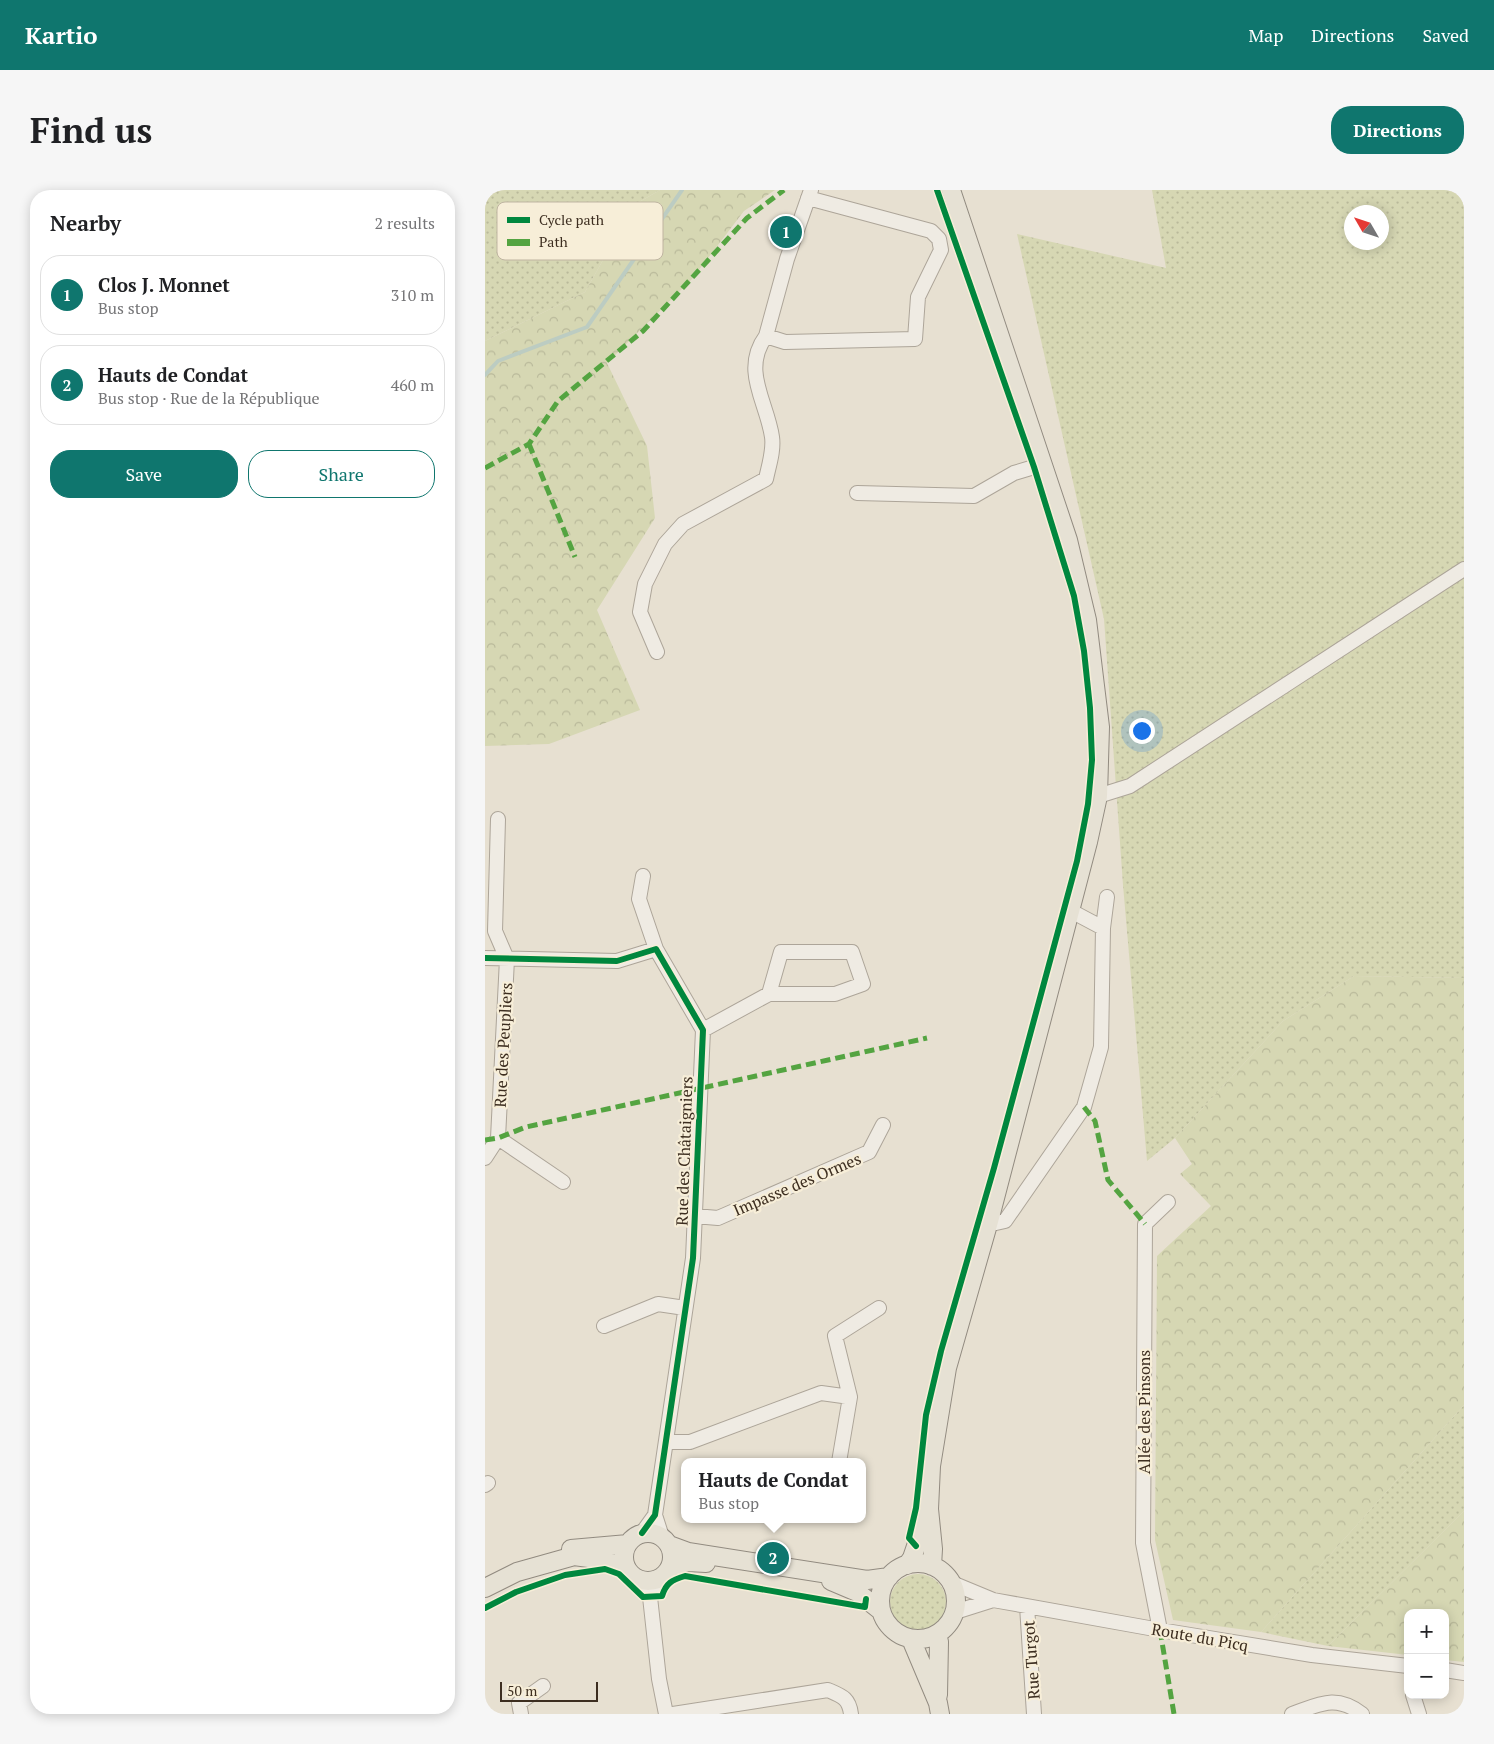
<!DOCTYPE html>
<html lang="en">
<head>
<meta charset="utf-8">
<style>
  :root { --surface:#fff; --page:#f6f6f6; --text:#202124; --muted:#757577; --line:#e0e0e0; --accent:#0f766e }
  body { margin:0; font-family:"PT Serif",serif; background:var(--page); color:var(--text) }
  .controls { position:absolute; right:15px; bottom:15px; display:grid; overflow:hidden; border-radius:10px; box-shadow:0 2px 12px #0003 }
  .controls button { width:45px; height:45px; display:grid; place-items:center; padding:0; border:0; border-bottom:1px solid var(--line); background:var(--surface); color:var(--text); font:25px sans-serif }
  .compass { position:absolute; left:859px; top:15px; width:45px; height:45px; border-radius:50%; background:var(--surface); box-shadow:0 2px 12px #0003; rotate:309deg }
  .scale { position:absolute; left:15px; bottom:12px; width:98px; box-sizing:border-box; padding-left:5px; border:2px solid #3d2e20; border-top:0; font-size:14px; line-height:18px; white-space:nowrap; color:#3d2e20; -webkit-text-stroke:4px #f7eed8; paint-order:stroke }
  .you { position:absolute; left:656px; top:540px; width:18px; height:18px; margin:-12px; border:4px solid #fff; border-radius:50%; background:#1a73e8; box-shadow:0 0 0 8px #1a73e833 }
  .badge { display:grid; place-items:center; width:32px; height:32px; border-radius:50%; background:var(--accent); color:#fff; font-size:16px; font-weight:700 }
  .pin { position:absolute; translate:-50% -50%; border:2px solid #fff; box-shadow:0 1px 5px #0006 }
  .popup { position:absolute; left:196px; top:1268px; width:185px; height:65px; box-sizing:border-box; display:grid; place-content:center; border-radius:10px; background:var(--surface); filter:drop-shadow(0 1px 4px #0005); font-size:16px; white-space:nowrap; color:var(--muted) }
  .popup b { font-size:19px; color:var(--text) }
  .popup::after { content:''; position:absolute; left:50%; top:100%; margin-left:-10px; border:10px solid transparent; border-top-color:var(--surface) }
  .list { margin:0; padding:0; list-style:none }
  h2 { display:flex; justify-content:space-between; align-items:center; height:65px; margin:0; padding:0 20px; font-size:21px }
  h2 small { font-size:16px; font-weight:400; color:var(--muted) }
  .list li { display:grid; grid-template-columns:32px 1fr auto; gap:15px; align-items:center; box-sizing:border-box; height:80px; margin:0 10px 10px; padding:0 10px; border:1px solid var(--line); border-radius:20px }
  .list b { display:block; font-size:19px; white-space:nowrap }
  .list p { margin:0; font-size:16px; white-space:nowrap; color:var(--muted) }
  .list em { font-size:16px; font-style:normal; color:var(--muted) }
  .actions { display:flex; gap:10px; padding:15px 20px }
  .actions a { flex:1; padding:11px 0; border:1px solid var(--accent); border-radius:20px; text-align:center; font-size:18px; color:var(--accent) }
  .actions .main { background:var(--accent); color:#fff }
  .map { position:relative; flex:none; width:979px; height:1524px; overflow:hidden; border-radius:20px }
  header { display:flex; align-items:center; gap:30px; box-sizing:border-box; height:70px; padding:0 25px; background:var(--accent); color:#fff }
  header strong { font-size:24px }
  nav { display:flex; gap:28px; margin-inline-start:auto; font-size:18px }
  .intro { display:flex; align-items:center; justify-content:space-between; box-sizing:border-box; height:120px; padding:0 30px }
  h1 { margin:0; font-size:35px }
  .button { padding:12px 22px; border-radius:20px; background:var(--accent); color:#fff; font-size:18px; font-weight:700 }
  main { display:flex; gap:30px; padding:0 30px }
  aside { flex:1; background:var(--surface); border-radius:20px; box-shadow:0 2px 12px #0003 }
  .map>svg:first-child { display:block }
  .grass { fill:url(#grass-dots); fill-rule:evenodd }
  .forest { fill:url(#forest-crowns) }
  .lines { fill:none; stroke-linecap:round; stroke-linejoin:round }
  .stream { stroke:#bcccc2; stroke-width:4 }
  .minor-casing { stroke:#ada599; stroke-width:16 }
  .major-casing { stroke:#928b80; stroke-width:20 }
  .minor { stroke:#efebe3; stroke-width:14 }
  .major { stroke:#e6e1d4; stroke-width:18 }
  .quiet { stroke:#54a441; stroke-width:5; stroke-dasharray:10 5; stroke-linecap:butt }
  .cycleway-casing { stroke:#f7eed8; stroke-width:9 }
  .cycleway { stroke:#00873e; stroke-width:6 }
  .labels { text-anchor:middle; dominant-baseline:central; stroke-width:4.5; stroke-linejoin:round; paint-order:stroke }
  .street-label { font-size:16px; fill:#3d2e20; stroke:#f7eed8 }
  .key { fill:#f7eed8; stroke:#bfb4a1; stroke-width:1 }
  .key-label { font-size:14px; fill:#3d2e20 }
</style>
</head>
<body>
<header>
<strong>Kartio</strong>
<nav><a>Map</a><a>Directions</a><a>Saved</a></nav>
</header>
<div class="intro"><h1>Find us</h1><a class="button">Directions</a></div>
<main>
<aside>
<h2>Nearby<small>2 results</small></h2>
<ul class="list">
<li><span class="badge">1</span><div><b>Clos J. Monnet</b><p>Bus stop</p></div><em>310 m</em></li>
<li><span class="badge">2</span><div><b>Hauts de Condat</b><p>Bus stop · Rue de la République</p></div><em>460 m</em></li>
</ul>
<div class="actions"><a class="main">Save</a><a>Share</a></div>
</aside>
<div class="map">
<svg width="979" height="1524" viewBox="0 0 979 1524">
  <defs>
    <pattern id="grass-dots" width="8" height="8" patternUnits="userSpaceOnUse" patternTransform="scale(1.25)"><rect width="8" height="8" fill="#d6d7b3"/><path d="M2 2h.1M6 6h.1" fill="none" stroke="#b9b99a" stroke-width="1.8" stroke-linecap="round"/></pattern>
    <pattern id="forest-crowns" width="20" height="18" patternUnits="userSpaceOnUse" patternTransform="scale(1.25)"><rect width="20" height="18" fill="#d6d7b3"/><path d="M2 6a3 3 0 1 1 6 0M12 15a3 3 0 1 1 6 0" fill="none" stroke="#b9b99a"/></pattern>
  </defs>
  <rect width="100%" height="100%" fill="#e7e0d1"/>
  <path class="grass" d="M0 0H175L149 15 100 102 0 151Z
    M667 0H979V788L869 786 798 831 690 948 662 971 638 695 619 429 532 44 681 78ZM866 22H896V52H866Z
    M979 1215V1321L843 1456 776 1442Z
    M405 1412a28 28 0 1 1 56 0a28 28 0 1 1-56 0Z"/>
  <path class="forest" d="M175 0H290L259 21 207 89 122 173 162 256 170 328 112 420 155 520 64 554 0 556V151L100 102 149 15Z
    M869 786 979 788V1215L776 1442 688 1430 670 1350 672 1066 726 1016 695 984 707 974 690 948 798 831Z
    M979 1321V1472L960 1470V1423H923V1465L843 1456Z"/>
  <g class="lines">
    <path class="stream" d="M0 185 13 171 102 137 197 0"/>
    <g class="minor-casing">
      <path id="minor" d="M281 146 300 152 430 149 433 107 456 60 454 49 446 41 323 8
        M372 303 489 306 529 283 559 274
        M172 462 155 422 160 394 180 354 198 334 281 289C284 275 289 260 287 247 282 212 256 180 281 146L302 69 326 0
        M613 606 645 596 979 379
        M158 686 154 709 171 759
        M586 721 618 738
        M0 768 132 771 171 759 218 840 208 1068 170 1325 157 1343
        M218 840 284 804H350L378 794 367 762H296L284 804
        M13 948 78 992
        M0 968 13 948 22 769 10 741 13 629
        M210 1026 233 1028 384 962 398 935
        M504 1031 511 1033 520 1031 599 917 616 857 618 738 622 707
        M119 1136 173 1114 200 1118
        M182 1252H205L336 1203 365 1207
        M354 1272 365 1207 350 1146 394 1118
        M0 1295 3 1293
        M170 1325 177 1347
        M154 1389 165 1407 173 1388
        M467 1393 508 1410 675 1440 827 1465 923 1476
        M165 1407 174 1489 181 1524
        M542 1416 549 1524
        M470 1422 508 1410
        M675 1440 658 1353 660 1034 683 1012
        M960 1480 979 1483
        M928 1505 934 1524
        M36 1524 34 1513 58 1496
        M188 1524 343 1500C357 1506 364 1508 366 1524
        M807 1524C835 1514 851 1504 877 1524"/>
    </g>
    <g class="major-casing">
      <path id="major" d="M139 1367a24 24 0 1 1 48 0a24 24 0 1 1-48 0Z
        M184 1355 203 1362 382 1390 404 1387
        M86 1359 143 1354
        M395 1411a38 38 0 1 1 76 0a38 38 0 1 1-76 0Z
        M422 1375 427 1368 442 1324
        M447 1376 448 1359 444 1319 446 1276 462 1178 504 1031 603 652 613 606 615 537 602 430 583 350 466 0
        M185 1377 203 1372 221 1373
        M346 1391 372 1402 396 1421
        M0 1398 32 1382 89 1366 119 1370 142 1379
        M452 1444 454 1452 453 1505
        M426 1449 453 1513 455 1524"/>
    </g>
    <use href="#minor" class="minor"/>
    <use href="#major" class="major"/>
    <path class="quiet" d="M44 254 90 367
      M0 278 44 254 73 211 158 141 262 28 299 0
      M599 917 610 931 623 990 660 1034
      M0 950 13 948 41 937 442 848
      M675 1440 689 1524"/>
    <g class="cycleway-casing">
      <path id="cycleway" d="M0 768 132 771 171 759 218 840 208 1068 170 1325 157 1343
        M431 1356 424 1348 431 1318 441 1225 456 1161 509 978 592 671 603 614 607 570 605 518 599 461 589 406 549 277 452 0
        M0 1418 31 1402 80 1385 120 1379 134 1384 158 1407 177 1406C181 1393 187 1390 200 1386L380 1417 381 1409"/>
    </g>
    <use href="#cycleway" class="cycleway"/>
  </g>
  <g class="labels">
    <g class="street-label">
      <text transform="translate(18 855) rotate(-87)">Rue des Peupliers</text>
      <text transform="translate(199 961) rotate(-88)">Rue des Châtaigniers</text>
      <text transform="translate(312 994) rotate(-23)">Impasse des Ormes</text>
      <text transform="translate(659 1222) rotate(-90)">Allée des Pinsons</text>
      <text transform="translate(715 1447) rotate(10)">Route du Picq</text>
      <text transform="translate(546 1470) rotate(-94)">Rue Turgot</text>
    </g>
  </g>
  <rect x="12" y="12" width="166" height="58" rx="8" class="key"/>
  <rect x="22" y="27" width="23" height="6" fill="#00873e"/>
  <rect x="22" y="49" width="23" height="7" fill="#54a441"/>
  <g class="key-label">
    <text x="54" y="35">Cycle path</text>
    <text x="54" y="57">Path</text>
  </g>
</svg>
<div class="controls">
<button>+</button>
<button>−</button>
</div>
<svg class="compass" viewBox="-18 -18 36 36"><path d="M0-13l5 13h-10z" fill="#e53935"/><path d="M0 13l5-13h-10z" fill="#757577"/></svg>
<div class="scale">50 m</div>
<div class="you"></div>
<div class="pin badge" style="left:301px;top:42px">1</div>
<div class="pin badge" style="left:288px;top:1368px">2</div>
<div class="popup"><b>Hauts de Condat</b>Bus stop</div>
</div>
</main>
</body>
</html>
